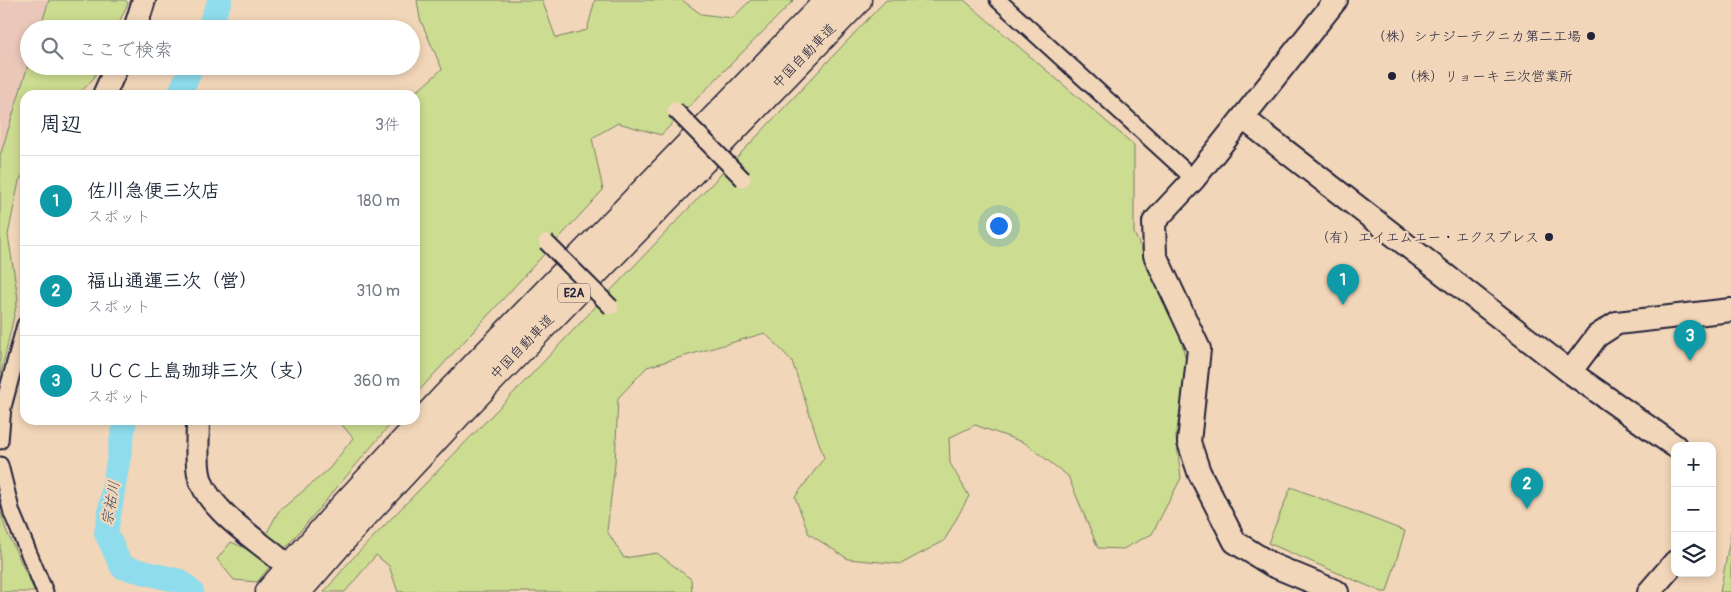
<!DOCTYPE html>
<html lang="ja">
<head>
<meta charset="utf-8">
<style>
  :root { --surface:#fff; --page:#f6f6f7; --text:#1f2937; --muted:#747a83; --line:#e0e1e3; --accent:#1a73e8 }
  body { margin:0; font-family:Pangolin,"Klee One",sans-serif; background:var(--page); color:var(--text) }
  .controls { position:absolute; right:15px; bottom:15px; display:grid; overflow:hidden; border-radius:10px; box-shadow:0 2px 8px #0003 }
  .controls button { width:45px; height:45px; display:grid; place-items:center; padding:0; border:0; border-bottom:1px solid var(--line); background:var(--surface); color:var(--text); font:25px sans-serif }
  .you { position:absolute; left:998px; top:225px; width:18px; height:18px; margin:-12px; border:4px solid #fff; border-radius:50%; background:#1a73e8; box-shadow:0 0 0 8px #1a73e833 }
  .badge { display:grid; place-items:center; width:32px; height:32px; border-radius:50%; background:var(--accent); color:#fff; font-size:16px; font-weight:700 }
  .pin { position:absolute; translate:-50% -41px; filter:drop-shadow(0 1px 2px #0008) }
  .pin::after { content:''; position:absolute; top:26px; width:18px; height:15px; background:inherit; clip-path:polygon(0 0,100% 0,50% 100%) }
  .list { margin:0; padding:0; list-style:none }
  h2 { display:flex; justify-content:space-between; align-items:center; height:65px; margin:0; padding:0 20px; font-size:21px }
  h2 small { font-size:16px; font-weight:400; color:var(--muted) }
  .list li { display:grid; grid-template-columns:32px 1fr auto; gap:15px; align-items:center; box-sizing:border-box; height:90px; padding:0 20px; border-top:1px solid var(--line) }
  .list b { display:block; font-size:19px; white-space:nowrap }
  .list p { margin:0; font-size:16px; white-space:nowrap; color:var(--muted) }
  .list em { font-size:16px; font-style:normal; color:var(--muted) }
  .icon { flex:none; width:28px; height:28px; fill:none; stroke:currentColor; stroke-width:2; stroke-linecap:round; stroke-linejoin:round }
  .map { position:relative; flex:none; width:1731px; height:592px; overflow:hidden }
  .search { position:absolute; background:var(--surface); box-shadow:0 2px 8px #0003; left:20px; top:20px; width:400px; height:55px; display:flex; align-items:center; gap:12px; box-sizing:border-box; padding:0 18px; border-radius:28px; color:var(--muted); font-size:19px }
  .panel { position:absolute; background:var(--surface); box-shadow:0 2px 8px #0003; left:20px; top:90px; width:400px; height:335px; border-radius:15px }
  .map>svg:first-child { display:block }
  .built { fill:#eac7b9 }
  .green { fill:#ccdc90; stroke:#777f66 }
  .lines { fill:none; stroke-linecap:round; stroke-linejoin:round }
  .river { stroke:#8edcec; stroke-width:24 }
  .street-casing { stroke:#22223b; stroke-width:19 }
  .secondary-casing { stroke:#22223b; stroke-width:26 }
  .highway-casing { stroke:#22223b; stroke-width:31 }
  .street { stroke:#f2d6b9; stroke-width:15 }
  .secondary { stroke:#f2d6b9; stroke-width:22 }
  .highway { stroke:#f2d6b9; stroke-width:28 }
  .street-bridge-casing { stroke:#22223b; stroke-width:19; stroke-linecap:butt }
  .street-bridge { stroke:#f2d6b9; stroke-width:15 }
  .poi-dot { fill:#22223b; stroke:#f2d6b9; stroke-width:2 }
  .labels { text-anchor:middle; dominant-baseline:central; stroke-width:4.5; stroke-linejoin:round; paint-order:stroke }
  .shield { fill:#f2d6b9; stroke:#605861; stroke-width:1 }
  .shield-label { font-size:12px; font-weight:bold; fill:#22223b }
  .poi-label { font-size:14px; fill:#22223b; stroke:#f2d6b9; text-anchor:end }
  .street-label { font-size:14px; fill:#22223b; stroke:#f2d6b9 }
  .water-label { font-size:15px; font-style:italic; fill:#38475e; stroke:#f2d6b9 }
</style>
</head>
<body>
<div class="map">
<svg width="1731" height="592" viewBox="0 0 1731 592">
  <rect width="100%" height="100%" fill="#f2d6b9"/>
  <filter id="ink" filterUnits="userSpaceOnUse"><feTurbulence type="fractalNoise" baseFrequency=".02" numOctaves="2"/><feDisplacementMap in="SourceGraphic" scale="10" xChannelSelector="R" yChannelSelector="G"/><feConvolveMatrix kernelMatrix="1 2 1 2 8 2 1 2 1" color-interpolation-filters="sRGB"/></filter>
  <g filter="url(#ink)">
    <path class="built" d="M0 0H51L42 29H29V66L0 166Z"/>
    <path class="green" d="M49 0H125L128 3 116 29H40Z
      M417 0H542L556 38 587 30 595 0H682L701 14 732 18 751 0H794L661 135 618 123 592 138 603 190 415 395V95H406L420 89 442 69 420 19Z
      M886 0H964L1134 145V233L1178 326 1187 365 1176 437 1181 478 1152 534 1123 549 1098 548 1068 476 1025 443 975 425 949 438 950 463 969 496 944 541 901 564 848 559 809 534 795 497 824 458 792 361 765 333 647 367 618 398 615 464 607 531 624 558 657 553 691 579 692 592H398L389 566 376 555 345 592H324L350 561 528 378Z
      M29 62V66H99L93 79 78 95H25V171L19 181 8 235 18 298 0 378V156Z
      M338 420H394L257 582 234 580 217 559 231 542 256 553 278 512 329 469 353 438Z
      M1291 487 1405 531 1387 592H1382L1268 543Z
      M0 509 6 530 35 592H0Z
      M1731 531V592H1720L1730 539Z"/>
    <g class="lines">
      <path class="river" d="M208 29 220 0
        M179 95 192 66
        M125 420 106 533 122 567 180 581 192 592"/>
      <g class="street-casing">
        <path id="street" d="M998 0 1194 179
          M0 441 3 407 25 325
          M0 465 12 513 45 592"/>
      </g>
      <g class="secondary-casing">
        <path id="secondary" d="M1336 0 1194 179 1154 222 1155 255 1199 349 1189 442 1199 472 1235 542 1272 565 1337 592
          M135 29 144 0
          M104 95 117 66
          M1243 118 1570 372 1675 446
          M1570 372 1597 336 1617 323 1731 310
          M198 420C198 436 196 460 199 474 205 507 253 537 278 558
          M1649 592 1675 562"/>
      </g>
      <g class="highway-casing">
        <path id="highway" d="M270 592 343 508 446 397 830 0
          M296 592 357 522 461 410 857 0"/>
      </g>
      <use href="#street" class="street"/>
      <use href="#secondary" class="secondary"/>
      <use href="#highway" class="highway"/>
      <g class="street-bridge-casing">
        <path id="street-bridge" d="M675 110 743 179
          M546 242 611 307"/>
      </g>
      <use href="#street-bridge" class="street-bridge"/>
    </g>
  </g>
  <g class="poi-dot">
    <circle cx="1591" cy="36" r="5"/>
    <circle cx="1392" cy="76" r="5"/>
    <circle cx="1549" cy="237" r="5"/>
  </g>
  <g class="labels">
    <rect class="shield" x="558" y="283.5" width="32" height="19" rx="4"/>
    <g class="shield-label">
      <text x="574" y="293">E2A</text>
    </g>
    <g class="poi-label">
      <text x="1581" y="36">（株）シナジーテクニカ第二工場</text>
      <text x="1402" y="76" text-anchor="start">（株）リョーキ 三次営業所</text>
      <text x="1539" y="237">（有）エイエムエー・エクスプレス</text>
    </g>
    <g class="street-label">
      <text transform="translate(804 56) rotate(-46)">中国自動車道</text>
      <text transform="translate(522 347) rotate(-46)">中国自動車道</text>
    </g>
    <g class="water-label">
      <text transform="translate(111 503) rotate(-80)">宗祐川</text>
    </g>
  </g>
</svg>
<div class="controls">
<button>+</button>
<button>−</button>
<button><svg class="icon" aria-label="layers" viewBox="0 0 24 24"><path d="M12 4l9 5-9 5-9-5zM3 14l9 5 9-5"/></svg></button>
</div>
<div class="you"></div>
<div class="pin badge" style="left:1343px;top:305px;background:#0f9aa8">1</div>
<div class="pin badge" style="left:1527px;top:509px;background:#0f9aa8">2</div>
<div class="pin badge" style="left:1690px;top:361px;background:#0f9aa8">3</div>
<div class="search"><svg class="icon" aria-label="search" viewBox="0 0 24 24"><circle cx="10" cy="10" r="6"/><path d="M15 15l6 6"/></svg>ここで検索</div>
<section class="panel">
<h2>周辺<small>3件</small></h2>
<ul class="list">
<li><span class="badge" style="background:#0f9aa8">1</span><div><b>佐川急便三次店</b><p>スポット</p></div><em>180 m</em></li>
<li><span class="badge" style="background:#0f9aa8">2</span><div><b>福山通運三次（営）</b><p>スポット</p></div><em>310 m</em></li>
<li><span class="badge" style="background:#0f9aa8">3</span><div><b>ＵＣＣ上島珈琲三次（支）</b><p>スポット</p></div><em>360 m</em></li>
</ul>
</section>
</div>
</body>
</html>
